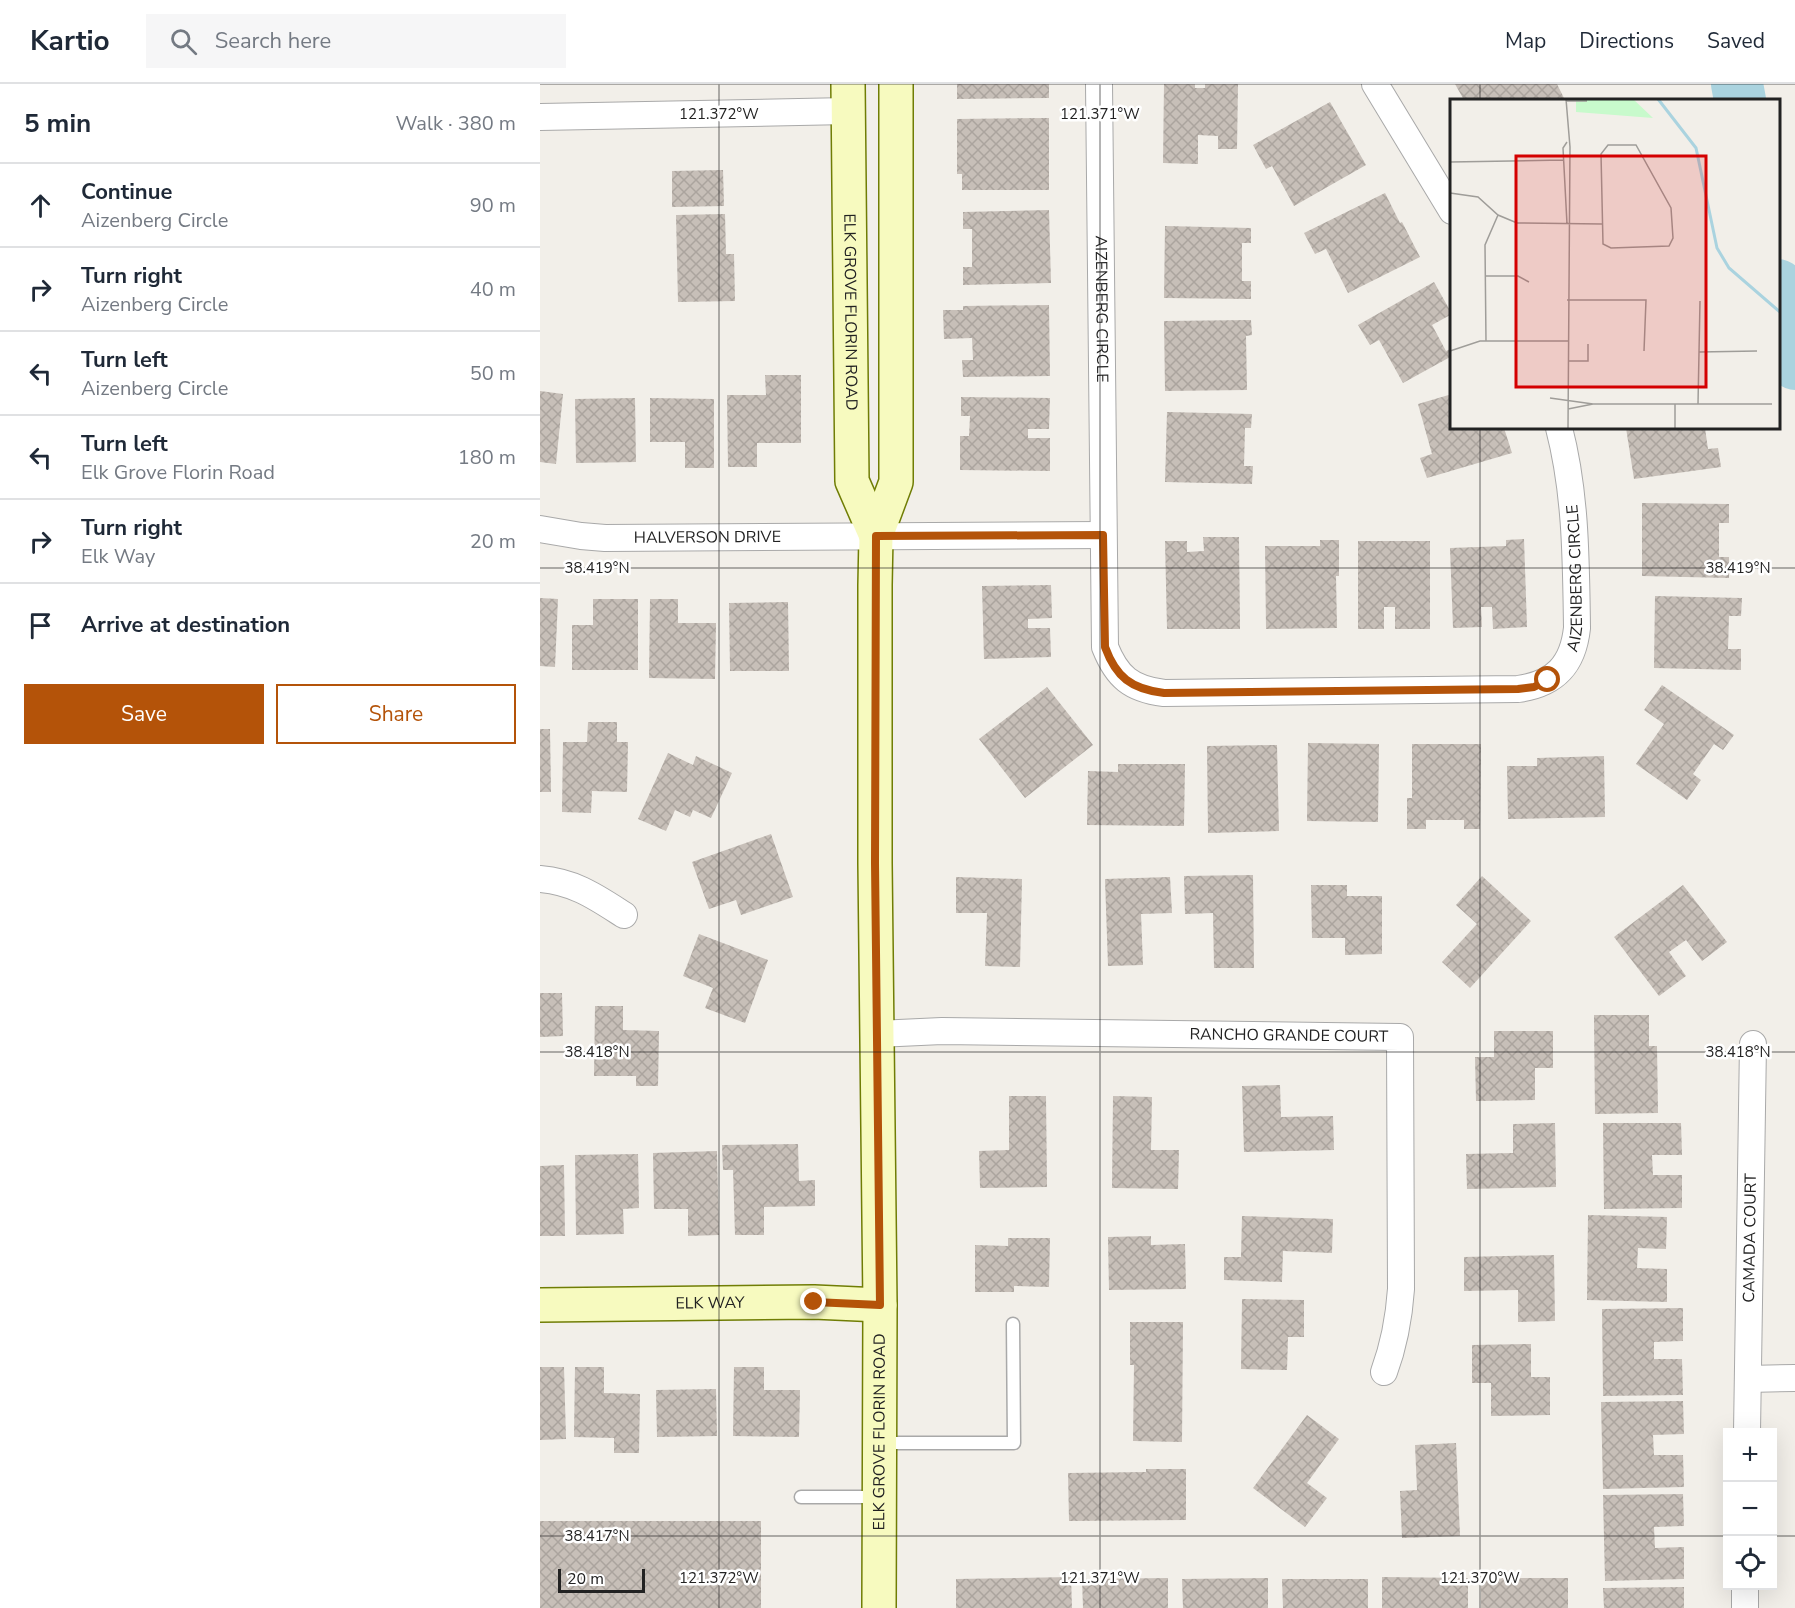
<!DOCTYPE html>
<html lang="en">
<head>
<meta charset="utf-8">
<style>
  :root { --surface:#fff; --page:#f6f6f7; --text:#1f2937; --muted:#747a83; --line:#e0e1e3; --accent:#b45309 }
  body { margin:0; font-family:"Nunito Sans",sans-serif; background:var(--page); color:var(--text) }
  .controls { position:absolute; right:18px; bottom:18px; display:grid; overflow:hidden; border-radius:0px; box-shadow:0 6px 24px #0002 }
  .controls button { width:54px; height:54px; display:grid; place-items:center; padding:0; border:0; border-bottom:2px solid var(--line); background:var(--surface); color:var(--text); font:30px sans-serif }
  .scale { position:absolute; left:18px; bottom:15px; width:87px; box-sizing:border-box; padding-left:6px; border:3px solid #222; border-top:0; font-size:16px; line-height:21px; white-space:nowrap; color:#222; -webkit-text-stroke:4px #fff; paint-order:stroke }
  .stop { position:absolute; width:18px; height:18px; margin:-14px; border:4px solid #b45309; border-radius:50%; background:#fff }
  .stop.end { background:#b45309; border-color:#fff; box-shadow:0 2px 6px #0008 }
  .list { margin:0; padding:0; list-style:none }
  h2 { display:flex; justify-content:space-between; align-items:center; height:78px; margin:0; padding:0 24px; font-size:26px }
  h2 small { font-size:20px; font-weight:400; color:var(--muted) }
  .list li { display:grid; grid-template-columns:39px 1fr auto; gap:18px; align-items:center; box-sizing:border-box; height:84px; padding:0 24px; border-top:2px solid var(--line) }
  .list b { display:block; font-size:22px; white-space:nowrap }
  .list p { margin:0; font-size:20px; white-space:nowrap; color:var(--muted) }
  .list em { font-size:20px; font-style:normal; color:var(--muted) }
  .actions { display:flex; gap:12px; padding:18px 24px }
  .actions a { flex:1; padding:14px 0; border:2px solid var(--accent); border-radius:0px; text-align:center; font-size:21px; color:var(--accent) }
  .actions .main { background:var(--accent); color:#fff }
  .icon { flex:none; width:33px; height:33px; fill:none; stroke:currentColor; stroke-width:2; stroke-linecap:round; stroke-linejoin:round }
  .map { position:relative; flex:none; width:1255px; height:1524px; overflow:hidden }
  header { display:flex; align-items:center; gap:36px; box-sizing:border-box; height:84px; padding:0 30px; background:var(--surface); border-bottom:2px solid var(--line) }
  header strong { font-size:28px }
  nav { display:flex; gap:33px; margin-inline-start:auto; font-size:21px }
  .search { width:420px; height:54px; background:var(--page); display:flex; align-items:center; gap:15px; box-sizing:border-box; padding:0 21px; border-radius:0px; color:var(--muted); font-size:22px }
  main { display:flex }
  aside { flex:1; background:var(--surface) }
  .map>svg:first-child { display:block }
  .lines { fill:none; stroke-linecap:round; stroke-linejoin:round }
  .river { stroke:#aad3df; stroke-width:52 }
  .building { fill:url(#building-cross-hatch) }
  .lane-casing { stroke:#a9a9a9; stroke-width:15 }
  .street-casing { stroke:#a9a9a9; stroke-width:28 }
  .secondary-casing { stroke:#707d05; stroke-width:36 }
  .lane { stroke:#fff; stroke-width:12 }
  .street { stroke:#fff; stroke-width:26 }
  .secondary { stroke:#f7fabf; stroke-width:33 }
  .route { stroke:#b45309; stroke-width:8 }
  .ticks { fill:none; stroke:#222; stroke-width:1.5; stroke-opacity:0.45 }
  .labels { text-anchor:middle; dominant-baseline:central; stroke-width:5; stroke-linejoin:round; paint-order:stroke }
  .street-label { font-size:16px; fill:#222; stroke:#fff }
  .inset-river { fill:none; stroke:#aad3df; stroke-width:3 }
  .inset-road { fill:none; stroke:#9f9d99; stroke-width:1.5 }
  .view { fill:#d40000; fill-opacity:0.15; stroke:#d40000; stroke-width:3 }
  .inset-edge { fill:none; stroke:#222; stroke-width:3 }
  .ticks-label { font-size:15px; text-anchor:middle; fill:#222; stroke:#fff; stroke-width:5; stroke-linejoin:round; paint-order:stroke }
</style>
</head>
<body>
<header>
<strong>Kartio</strong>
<div class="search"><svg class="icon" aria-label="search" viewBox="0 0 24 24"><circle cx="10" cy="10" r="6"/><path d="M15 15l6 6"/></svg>Search here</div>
<nav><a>Map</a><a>Directions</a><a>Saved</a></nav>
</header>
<main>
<aside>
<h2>5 min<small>Walk · 380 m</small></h2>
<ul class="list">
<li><svg class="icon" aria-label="ahead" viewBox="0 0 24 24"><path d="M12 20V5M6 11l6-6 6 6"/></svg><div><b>Continue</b><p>Aizenberg Circle</p></div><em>90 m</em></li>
<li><svg class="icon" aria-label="right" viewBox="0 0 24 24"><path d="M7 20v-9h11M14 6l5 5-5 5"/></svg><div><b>Turn right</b><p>Aizenberg Circle</p></div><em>40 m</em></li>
<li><svg class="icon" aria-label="left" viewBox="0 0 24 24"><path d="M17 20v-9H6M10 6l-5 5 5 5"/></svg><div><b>Turn left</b><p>Aizenberg Circle</p></div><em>50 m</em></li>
<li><svg class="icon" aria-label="left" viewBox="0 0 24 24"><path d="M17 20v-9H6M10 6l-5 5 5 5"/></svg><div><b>Turn left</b><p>Elk Grove Florin Road</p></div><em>180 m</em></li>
<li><svg class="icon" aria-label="right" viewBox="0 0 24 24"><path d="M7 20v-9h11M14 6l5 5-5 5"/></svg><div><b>Turn right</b><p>Elk Way</p></div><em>20 m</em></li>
<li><svg class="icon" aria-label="arrive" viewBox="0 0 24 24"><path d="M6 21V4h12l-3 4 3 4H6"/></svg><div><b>Arrive at destination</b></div></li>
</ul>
<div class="actions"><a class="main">Save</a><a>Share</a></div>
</aside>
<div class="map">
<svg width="1255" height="1524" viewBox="0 0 1255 1524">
  <defs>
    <pattern id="building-cross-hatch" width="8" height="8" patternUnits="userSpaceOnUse" patternTransform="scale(1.5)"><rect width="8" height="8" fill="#c7bfb8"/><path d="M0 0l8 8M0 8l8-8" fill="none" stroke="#aba49e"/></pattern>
  </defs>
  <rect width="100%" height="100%" fill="#f2efe9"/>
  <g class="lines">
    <path class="river" d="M1197 0 1200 16
      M1238 201 1255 280"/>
  </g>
  <path class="building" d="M417 0H509V14L417 15Z
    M624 0H655V4H665V0H698L697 65H678V52L658 51V80L623 79Z
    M915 0H1017L1024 14 1019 16H924Z
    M790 18 826 81 754 122 732 82 726 85 713 61Z
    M509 34V106H422V90H417V35Z
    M183 86 184 122 132 123V87Z
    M845 109 860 139 862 138 880 173 808 209 786 165 775 170 764 149Z
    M509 126 511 199 423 201V183H432V145H423V128Z
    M185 130 186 170H194L195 217 138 218 136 131Z
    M625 142 711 144V159H702V197H711V215L624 214Z
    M894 198 912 230 892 241 906 267 912 264V272L863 299 839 256 830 261 818 241Z
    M509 221 510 292 423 293 422 276H433L432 254 404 255 403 226H423V222Z
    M711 236 712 251 706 252 707 306 625 307 624 237Z
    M225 291H261V359H217V383H188L187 311H226Z
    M0 307 23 310 16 380 0 378Z
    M912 310V344H964L972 369 887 394 880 374 892 370 878 320Z
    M421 313 510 314 509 345H488V354H510V387L420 386V352H429L430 332H421Z
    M95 314 96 378 36 379 35 315Z
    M110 314 174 315V384H145V358H110Z
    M627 328 712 330 711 344H705L704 382H713L712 400 625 398Z
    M1086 344H1165L1168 365 1178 364 1181 383 1094 395Z
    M1102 419 1189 420V439H1179V473H1189V494L1102 492Z
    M663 453H699L700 545H627L625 457H647V468L664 467Z
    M984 455 987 543 953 545 952 523H941L942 543 913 544 910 464 966 462V456Z
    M780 456H799V492H796L797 544 726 545 725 462H780Z
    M818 457H890V545H855V523H844V545H818Z
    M511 501 512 534 488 535V544H510L511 573 444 575 442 502Z
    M1115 512 1202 514 1201 532H1189L1188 565H1201V586L1114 584Z
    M0 514 18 515 15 583 0 582Z
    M53 515H98V586H32V541H53Z
    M110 515H138V539H176L175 595 109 594Z
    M248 518 249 587H190L189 519Z
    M1122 601 1194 651 1183 666 1174 660 1153 690 1161 696 1147 716 1096 680 1124 640 1104 626Z
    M507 603 553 661 485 714 439 655Z
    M48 638H77V658H88L87 708 52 707 51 729 22 728 23 658H47Z
    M0 645H10L11 708H0Z
    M768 659 839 660 838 738 767 737Z
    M872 660H941L940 745H924V736H886V745H867V714H872Z
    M737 661 739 747 668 749 667 662Z
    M128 669 153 681 156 672 192 689 171 734 153 726 150 733 135 726 126 747 98 735Z
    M1064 672 1065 733 968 735 967 682H997V674Z
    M578 680H645L644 742 547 741 548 687 578 688Z
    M231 750 253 813 201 831 196 816 169 825 152 778Z
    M713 791 714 884H674L673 829 645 830 644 792Z
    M942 792 991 837 930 904 902 878 937 840 916 821Z
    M416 793 482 795 480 883 445 882 447 829H416Z
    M630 793 632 829 601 830 603 881 568 882 565 795Z
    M771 801H807V812H842V870L805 871V854H772Z
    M1143 801 1187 858 1162 877 1146 856 1129 868 1146 892 1119 912 1074 853Z
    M159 850 228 876 205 939 165 924 173 904 143 892Z
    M0 909H22L23 952 0 953Z
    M55 922H83V946L119 947 118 1002H96V992H54Z
    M1054 931H1109V962H1117L1118 1029 1055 1030Z
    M954 947H1013V984H995V1016L936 1017 935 973H954Z
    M740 1001 741 1033 793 1032 794 1066 704 1068 702 1002Z
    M469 1012H506L507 1103 440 1104 439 1067 469 1066Z
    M573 1012 612 1013 611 1066H639L638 1105 572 1104Z
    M1015 1039 1016 1103 927 1105 926 1070 973 1069V1040Z
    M1063 1039H1141L1142 1071H1112L1113 1091H1142V1124L1064 1125Z
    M258 1060 259 1097 275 1096V1122L224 1123V1151H195L193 1086H183L182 1061Z
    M177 1067 179 1151 148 1152V1125H114L113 1069Z
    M98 1070 99 1124 83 1125 84 1150 36 1151 35 1071Z
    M24 1081 25 1152H0V1082Z
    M1048 1131 1127 1133 1126 1165 1098 1164 1097 1184 1127 1185V1218L1047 1216Z
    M702 1132 793 1135 792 1169 743 1167 742 1198 684 1196V1173H701Z
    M611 1152V1161L645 1160 646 1205 569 1206 568 1153Z
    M468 1154H510L509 1203 474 1202V1208H435V1161L468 1162Z
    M1014 1171 1015 1237 978 1238V1206L924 1207V1173Z
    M702 1215 764 1216V1253H748L747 1286 701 1285Z
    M1143 1224V1257L1114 1258V1275H1142L1143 1311 1063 1312 1062 1225Z
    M590 1238H643L642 1358 593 1357 594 1281H590Z
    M991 1260V1293H1010V1331L951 1332V1299H932V1261Z
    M0 1283H24L26 1355 0 1356Z
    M35 1283H64V1309L100 1310 99 1369H74V1354L34 1353Z
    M194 1283H224V1306H260L259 1353 193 1352Z
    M176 1305 177 1352 117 1353 116 1306Z
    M1143 1317 1144 1350 1113 1351 1114 1371H1143L1144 1403 1063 1405 1061 1318Z
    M767 1331 799 1355 767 1399 787 1414 765 1443 713 1404Z
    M916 1359 920 1452 862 1454 860 1407 877 1406 875 1361Z
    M606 1385H646V1436L529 1437 528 1389 606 1388Z
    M1143 1410 1144 1442 1114 1443 1115 1464 1144 1463V1495L1065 1497 1063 1411Z
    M0 1437H221V1524H0Z
    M531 1493 532 1524H416V1495Z
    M842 1493 928 1494V1524H842Z
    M628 1494V1524H543L542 1495Z
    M728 1494V1524H643L642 1495Z
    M941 1494H1028V1524H941Z
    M742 1495H828V1524H743Z
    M1144 1503V1524H1064L1063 1504Z"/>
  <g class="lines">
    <g class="lane-casing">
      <path id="lane" d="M341 1359H474L473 1240
        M261 1413H338"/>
    </g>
    <g class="street-casing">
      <g id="street">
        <path id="s1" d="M559 0 565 563C577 593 591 605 624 609L978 605C1015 600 1033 581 1037 544 1036 477 1036 409 1019 344"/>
        <path d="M835 0 912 127"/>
        <path d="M0 33 308 27"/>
        <path id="s2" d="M0 445 41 452 65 454 563 451"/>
        <path d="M0 795C35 798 56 813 84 831"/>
        <path id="s3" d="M337 950 402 947 860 953 861 1205C859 1234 854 1261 844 1288"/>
        <path d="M1208 1295 1255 1294"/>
        <path id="s4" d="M1207 1348 1213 960"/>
        <path d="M1205 1524V1502"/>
      </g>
    </g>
    <g class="secondary-casing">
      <g id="secondary">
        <path id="s5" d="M308 0 312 397 336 452"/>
        <path id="s6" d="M0 1221 274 1218 340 1221"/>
        <path id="s7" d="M339 1524 340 1221 335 779V501L336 452 356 398V0"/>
      </g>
    </g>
    <use href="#lane" class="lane"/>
    <use href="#street" class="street"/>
    <use href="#secondary" class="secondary"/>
  </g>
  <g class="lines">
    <path class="route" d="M274 1218 340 1221 335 779 336 452 563 451 565 563C576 593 591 605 624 609L978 605 994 603 1008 596"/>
  </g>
  <path class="ticks" d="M0 0H1255M179 0V1524M560 0V1524M940 0V16M940 344V1524M0 484H1255M0 968H1255M0 1452H1188M1232 1452H1255"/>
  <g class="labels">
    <g class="street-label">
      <text stroke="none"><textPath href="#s1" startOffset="225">AIZENBERG CIRCLE</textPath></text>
      <text stroke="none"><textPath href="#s5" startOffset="228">ELK GROVE FLORIN ROAD</textPath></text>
      <text stroke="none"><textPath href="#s2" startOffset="168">HALVERSON DRIVE</textPath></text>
      <text stroke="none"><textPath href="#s1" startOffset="1140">AIZENBERG CIRCLE</textPath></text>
      <text stroke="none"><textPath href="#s3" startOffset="412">RANCHO GRANDE COURT</textPath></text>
      <text stroke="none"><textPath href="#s4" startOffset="194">CAMADA COURT</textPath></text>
      <text stroke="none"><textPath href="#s6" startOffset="170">ELK WAY</textPath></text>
      <text stroke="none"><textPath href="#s7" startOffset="176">ELK GROVE FLORIN ROAD</textPath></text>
    </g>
  </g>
  <g transform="translate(910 15)">
    <rect width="330" height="330" fill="#f2efe9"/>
    <path d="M126 0H183L203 19 126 13Z" fill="#c8facc"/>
    <path class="inset-river" d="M208 0 246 49 267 149 279 169 330 213"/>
    <path class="inset-road" d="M116 0 120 48 118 330M116 2H137M117 43 113 49 117 125M158 46H186L221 109 223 139 219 147 161 149 153 145 151 55ZM0 63 113 61M0 94 28 98 48 116 67 124 152 125M35 177H68L79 183M117 201H196L194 252M36 242 35 146 48 116M0 252 30 242H118M249 253 307 252M118 262H138V245M100 299 143 305H322M225 305V330M248 305 250 202M118 310 143 305"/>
    <path class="view" d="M66 57H256V288H66Z"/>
    <rect width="330" height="330" class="inset-edge"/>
  </g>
  <g class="ticks-label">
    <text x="179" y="35">121.372°W</text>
    <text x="560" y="35">121.371°W</text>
    <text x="57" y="489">38.419°N</text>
    <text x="1198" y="489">38.419°N</text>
    <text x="57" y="973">38.418°N</text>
    <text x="1198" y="973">38.418°N</text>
    <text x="57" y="1457">38.417°N</text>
    <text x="179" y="1499">121.372°W</text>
    <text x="560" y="1499">121.371°W</text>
    <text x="940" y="1499">121.370°W</text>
  </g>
</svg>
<div class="controls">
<button>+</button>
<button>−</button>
<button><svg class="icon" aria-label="locate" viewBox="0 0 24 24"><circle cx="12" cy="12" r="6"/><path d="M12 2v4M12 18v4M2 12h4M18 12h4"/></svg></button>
</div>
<div class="scale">20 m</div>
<div class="stop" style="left:1008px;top:596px"></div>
<div class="stop end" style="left:274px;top:1218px"></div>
</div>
</main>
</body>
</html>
